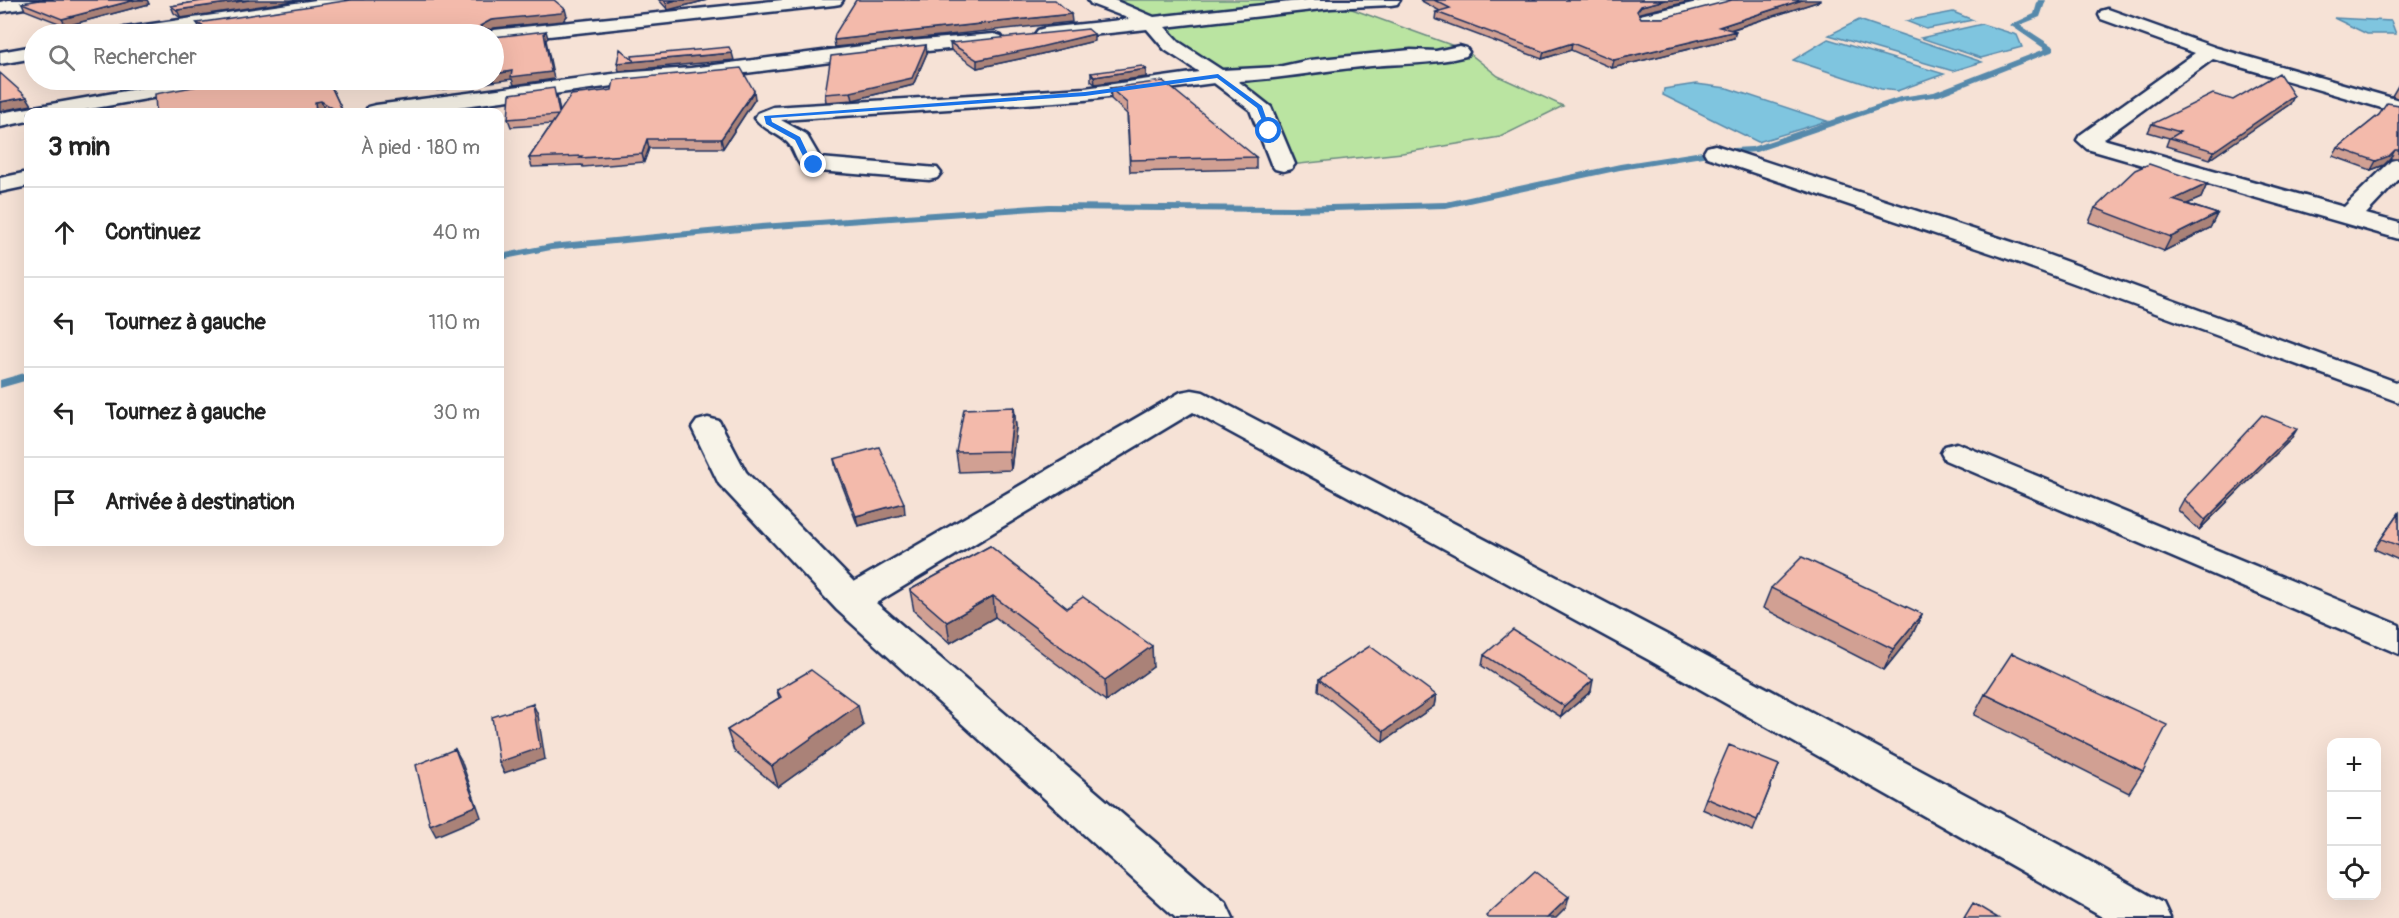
<!DOCTYPE html>
<html lang="fr">
<head>
<meta charset="utf-8">
<style>
  :root { --surface:#fff; --page:#f2f2f2; --text:#222; --muted:#767676; --line:#e0e0e0 }
  body { margin:0; font-family:Pangolin,sans-serif; background:var(--page); color:var(--text) }
  .controls { position:absolute; right:18px; bottom:18px; display:grid; overflow:hidden; border-radius:12px; box-shadow:0 6px 24px #0002 }
  .controls button { width:54px; height:54px; display:grid; place-items:center; padding:0; border:0; border-bottom:2px solid var(--line); background:var(--surface); color:var(--text); font:30px sans-serif }
  .stop { position:absolute; width:18px; height:18px; margin:-14px; border:4px solid #1a73e8; border-radius:50%; background:#fff }
  .stop.end { background:#1a73e8; border-color:#fff; box-shadow:0 2px 6px #0008 }
  .list { margin:0; padding:0; list-style:none }
  h2 { display:flex; justify-content:space-between; align-items:center; height:78px; margin:0; padding:0 24px; font-size:26px }
  h2 small { font-size:20px; font-weight:400; color:var(--muted) }
  .list li { display:grid; grid-template-columns:39px 1fr auto; gap:18px; align-items:center; box-sizing:border-box; height:90px; padding:0 24px; border-top:2px solid var(--line) }
  .list b { display:block; font-size:22px; white-space:nowrap }
  .list em { font-size:20px; font-style:normal; color:var(--muted) }
  .icon { flex:none; width:33px; height:33px; fill:none; stroke:currentColor; stroke-width:2; stroke-linecap:round; stroke-linejoin:round }
  .map { position:relative; flex:none; width:2399px; height:918px; overflow:hidden }
  .search { position:absolute; background:var(--surface); box-shadow:0 6px 24px #0002; left:24px; top:24px; width:480px; height:66px; display:flex; align-items:center; gap:15px; box-sizing:border-box; padding:0 21px; border-radius:33px; color:var(--muted); font-size:22px }
  .panel { position:absolute; background:var(--surface); box-shadow:0 6px 24px #0002; left:24px; top:108px; width:480px; height:438px; border-radius:12px }
  .map>svg:first-child { display:block }
  .green { fill:#bae4a1; stroke:#6a8a80; stroke-width:1.5 }
  .water { fill:#7fc5df; stroke:#5789ab; stroke-width:1.5 }
  .lines { fill:none; stroke-linecap:round; stroke-linejoin:round }
  .stream { fill:#5789ab; fill-rule:evenodd }
  .minor-casing { stroke:#1b2f5e; stroke-width:5 }
  .minor { fill:#f7f3e8; fill-rule:evenodd }
  .wall { fill:#d1a093; stroke:#1b2f5e; stroke-width:1.5 }
  .shaded-wall { fill:#aa8278; stroke:#1b2f5e; stroke-width:1.5 }
  .building { fill:#f3baab; stroke:#1b2f5e; stroke-width:1.5 }
  .route { fill:#1a73e8 }
</style>
</head>
<body>
<div class="map">
<svg width="2399" height="918" viewBox="0 0 2399 918">
  <rect width="100%" height="100%" fill="#f6e2d6"/>
  <filter id="ink" filterUnits="userSpaceOnUse"><feTurbulence type="fractalNoise" baseFrequency=".0167" numOctaves="2"/><feDisplacementMap in="SourceGraphic" scale="12" xChannelSelector="R" yChannelSelector="G"/><feConvolveMatrix kernelMatrix="1 2 1 2 8 2 1 2 1" color-interpolation-filters="sRGB"/></filter>
  <g filter="url(#ink)">
    <path class="green" d="M1105 0H1327L1465 50 1498 76 1563 106 1500 137 1402 153 1290 165 1253 97Z"/>
    <path class="water" d="M1953 12 1973 20 1926 29 1906 21Z
      M2334 18 2391 21 2396 34H2367Z
      M1859 20 1982 62 1953 71 1829 35Z
      M1982 24 2017 35 2022 47 1981 58 1921 38Z
      M1828 39 1944 74 1897 91 1881 89 1793 60Z
      M1696 84 1727 88 1827 121 1758 142 1663 95 1664 89Z"/>
    <g class="lines">
      <path class="stream" d="M2038 0H2046L2040 17 2020 25 2054 47V51L1939 96 1905 101 1756 152 1715 155 1620 170 1446 208 1293 212 1049 210 761 230 551 250 500 260V254L551 244 761 224 1049 204 1293 206 1446 202 1620 164 1715 149 1752 147 1900 97 1934 92 2045 49 2010 25 2034 14Z
        M28 372V380L0 388V380Z"/>
      <g class="minor-casing">
        <path id="minor" d="M9 0H52L49 4 43 5 0 12V2Z
          M316 0H362L359 4 353 5 160 34H115L118 30 125 28Z
          M782 0H843L840 4 834 5 494 42V34H485L494 30Z
          M1088 0H1114L1154 17 1308 0H1400L1397 4 1391 5 1331 8 1165 27 1179 42 1222 70 1278 67 1310 60 1411 50 1436 51 1459 46 1466 48 1469 52 1466 56C1432 65 1396 63 1361 67 1320 71 1280 79 1238 81L1271 107 1295 164 1291 169 1283 171 1275 169 1271 164 1250 110 1214 83 1085 100 781 120 806 134 820 158 937 168 941 173 937 178 929 180 806 170C795 163 795 149 787 142 776 132 764 130 755 118L758 113 773 107 1085 88 1199 72 1165 50 1147 29 1045 40 1038 38 1035 34 1038 30 1045 28 1130 19 1091 4Z
          M1706 0H1736L1733 4C1709 10 1665 29 1640 23L1638 19 1640 15Z
          M2108 9 2217 48 2399 100V113L2213 59 2103 139 2344 207 2391 161 2399 159V179L2366 214 2399 223V239L2087 149 2077 140 2080 135 2195 53 2101 19 2099 15 2101 11Z
          M994 34 1001 36 1004 40 1001 44 885 55 691 80 620 85 420 112H365L368 107 376 105 620 73 691 68 885 43Z
          M34 46V58L0 64V52Z
          M188 80H230L227 84 220 86 73 112H28V121L0 127V113Z
          M1715 145 2018 244 2399 383V402L2000 256 1707 157 1704 152 1707 147Z
          M28 172V186L0 192V178Z
          M1192 390 1203 392 1677 640 2082 857 2163 903 2170 918H2104L1649 660 1193 412 876 603 1226 903 1233 918H1176L837 610 719 484 692 428 697 421 708 418 719 421 746 472 854 582 1181 392Z
          M1957 443 2399 625V654L1945 460 1941 453 1945 446Z"/>
      </g>
      <use href="#minor" class="minor"/>
    </g>
    <path class="wall" d="M40 0H147L149 4 66 26 25 10 22 3Z
      M208 0 181 18 174 13 171 6Z
      M659 0H707L668 10Z
      M1420 0H1696L1639 14 1641 18H1663L1820 1 1731 30 1734 38 1612 68 1571 50 1542 59 1435 19 1436 12 1440 11Z
      M567 16 563 21 494 28 490 30 491 34H207L201 30 197 23Z
      M1094 41 1033 56 977 68 951 50 950 43Z
      M927 53 913 85 853 100 826 102 825 94Z
      M1146 69V77L1095 84 1091 81V73Z
      M230 80 331 86 343 112H329L324 109 318 110Z
      M2399 84V99L2392 96Z
      M1110 88 1256 157V169L1130 172 1127 114 1111 99Z
      M557 96 560 112 755 99 723 148H649L644 162 583 167 582 165 532 167 529 158 552 124 511 127 508 119Z
      M2294 96 2290 104 2210 159 2166 146 2169 138 2148 132 2152 124 2233 100Z
      M2399 105V159H2390L2384 165 2371 170 2333 156 2338 148 2379 115Z
      M2207 184 2201 198 2187 204 2217 214 2210 228 2164 251 2089 222 2095 208Z
      M1014 407 1016 427 1011 470 959 472 956 452Z
      M2291 439 2199 530 2178 510 2184 499Z
      M834 459 905 514 858 526 836 469Z
      M2399 513V560L2374 549Z
      M990 546 1067 608 1153 667 1106 701 995 617 950 643 914 611 910 590Z
      M1771 588 1922 614 1912 635 1884 670 1763 608Z
      M1484 655 1591 691 1561 717 1482 666Z
      M1319 679 1436 695 1434 706 1383 742 1318 690Z
      M777 690 863 726 778 787 734 751 727 730 779 698Z
      M1985 694 2143 771 2129 793 1974 715Z
      M1779 765 1753 831 1702 809 1706 798Z"/>
    <path class="shaded-wall" d="M135 0H147L149 4 66 26 62 19Z
      M249 0H301L181 18 177 10Z
      M676 0H707L668 10 666 3Z
      M1666 0H1696L1640 13 1636 18 1637 11 1641 6Z
      M1802 0H1820V1L1717 34 1719 27Z
      M565 9 567 16 563 21 494 28 483 33 480 26 491 20Z
      M1071 14 1072 22 835 47 834 40Z
      M546 31 548 38 546 40 554 79 514 85 512 79 437 90 434 82 450 80H494V74L512 71Z
      M1736 31 1734 38 1612 68 1614 60Z
      M1094 34V41L1033 56 977 68V60Z
      M1572 43 1571 50 1542 59 1544 52Z
      M926 45 927 53 913 85 853 100 851 92Z
      M732 53 734 60 619 71 617 63Z
      M1146 69V77L1095 84 1094 77Z
      M328 80H364L330 86Z
      M754 91 755 99 723 148 721 139Z
      M2294 96 2290 104 2210 159 2214 151Z
      M27 97 32 105 0 111V102Z
      M321 101 324 109 318 110 319 112H316L315 102Z
      M647 139 649 148 644 162 642 154Z
      M2395 150 2390 159 2384 165 2371 170 2376 161Z
      M2207 184 2201 198 2166 213 2173 200Z
      M2217 214 2210 228 2164 251 2171 237Z
      M1014 407 1016 427 1011 470 1009 451Z
      M2297 429 2291 439 2199 530 2205 520Z
      M904 503 905 514 858 526 856 516Z
      M993 596 995 617 950 643 947 622Z
      M1922 614 1912 635 1884 670 1893 649Z
      M1152 646 1153 667 1106 701 1105 680Z
      M1593 680 1591 691 1561 717 1564 706Z
      M1436 695 1434 706 1383 742 1384 731Z
      M533 704 538 715 545 759 504 773 499 762Z
      M858 705 863 726 778 787 772 766Z
      M455 749 461 760 481 817 436 836 430 825Z
      M1569 897 1566 908 1556 918H1547Z"/>
    <path class="building" d="M40 0H135L62 19 22 3Z
      M208 0H249L177 10 171 6Z
      M351 0H554L565 9 561 13 491 20 480 26 483 29H489L491 34H216L197 23Z
      M664 0H676L666 3Z
      M856 0H1055L1071 14 834 40 835 34Z
      M1434 0H1666L1641 6 1637 11 1641 18H1663L1732 0H1802L1719 27 1736 31 1614 60 1572 43 1544 52 1436 12 1450 8Z
      M1088 29 1094 34 1032 49 977 60 950 43Z
      M546 31 544 33 551 72 511 77 512 71 494 74V37Z
      M926 45 912 78 851 92 825 94 831 56Z
      M729 47 732 53 617 63 620 49 633 60 632 56Z
      M1142 66 1146 69 1094 77 1091 73Z
      M741 68 754 91 721 139H647L642 154 580 158 582 156 529 158 558 115 508 119 510 94 554 88 559 113 571 95 612 90 614 80Z
      M0 73 27 97 0 102Z
      M2279 73 2294 96 2214 151 2170 138 2180 132 2152 124 2213 94 2233 100Z
      M230 80H328L343 112H339L321 101 315 102 316 112H156L155 94Z
      M434 80H450L434 82Z
      M1163 81 1256 157 1130 160 1127 103 1110 88Z
      M2387 103 2399 105V150H2395L2389 156 2376 161 2338 148 2379 115Z
      M2149 164 2207 184 2173 200 2217 214 2171 237 2095 208 2135 170Z
      M1014 407 1009 451 956 452 964 409Z
      M2262 415 2297 429 2205 520 2184 499Z
      M879 447 904 503 856 516 834 459Z
      M2399 513V546L2381 539Z
      M990 546 1067 608 1083 597 1152 646 1105 680 993 596 947 622 910 590Z
      M1802 557 1922 614 1893 649 1771 588Z
      M1513 630 1593 680 1564 706 1484 655Z
      M1370 646 1436 695 1384 731 1319 679Z
      M2012 653 2167 725 2143 771 1985 694Z
      M811 670 858 705 772 766 727 730 781 697 777 690Z
      M533 704 540 748 499 762 492 717Z
      M1729 745 1779 765 1757 820 1706 798Z
      M455 749 476 806 430 825 416 765Z
      M1535 871 1569 897 1547 918H1488L1486 916Z
      M1973 903 1998 918H1964Z"/>
  </g>
  <path class="route" d="M1218 74 1262 106 1271 132 1266 131 1257 108 1217 78 1085 96 771 118 772 122 800 137 811 160 818 165 814 167 806 162 795 140 766 124 764 116 1085 92Z"/>
</svg>
<div class="controls">
<button>+</button>
<button>−</button>
<button><svg class="icon" aria-label="locate" viewBox="0 0 24 24"><circle cx="12" cy="12" r="6"/><path d="M12 2v4M12 18v4M2 12h4M18 12h4"/></svg></button>
</div>
<div class="stop" style="left:1269px;top:131px"></div>
<div class="stop end" style="left:814px;top:165px"></div>
<div class="search"><svg class="icon" aria-label="search" viewBox="0 0 24 24"><circle cx="10" cy="10" r="6"/><path d="M15 15l6 6"/></svg>Rechercher</div>
<section class="panel">
<h2>3 min<small>À pied · 180 m</small></h2>
<ul class="list">
<li><svg class="icon" aria-label="ahead" viewBox="0 0 24 24"><path d="M12 20V5M6 11l6-6 6 6"/></svg><div><b>Continuez</b></div><em>40 m</em></li>
<li><svg class="icon" aria-label="left" viewBox="0 0 24 24"><path d="M17 20v-9H6M10 6l-5 5 5 5"/></svg><div><b>Tournez à gauche</b></div><em>110 m</em></li>
<li><svg class="icon" aria-label="left" viewBox="0 0 24 24"><path d="M17 20v-9H6M10 6l-5 5 5 5"/></svg><div><b>Tournez à gauche</b></div><em>30 m</em></li>
<li><svg class="icon" aria-label="arrive" viewBox="0 0 24 24"><path d="M6 21V4h12l-3 4 3 4H6"/></svg><div><b>Arrivée à destination</b></div></li>
</ul>
</section>
</div>
</body>
</html>
